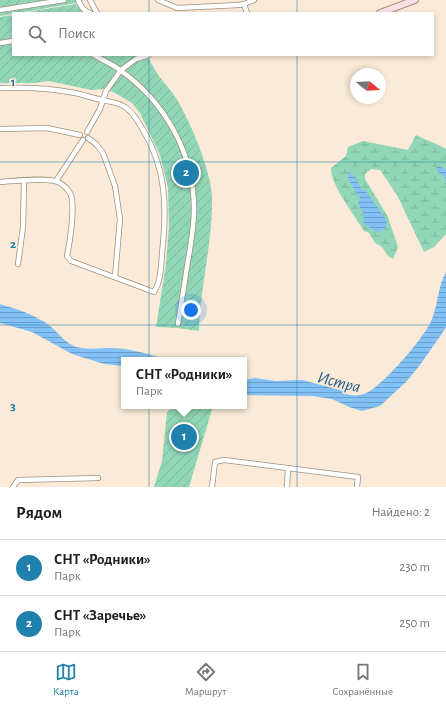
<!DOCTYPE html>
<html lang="ru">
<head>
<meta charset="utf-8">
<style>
  :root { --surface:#fff; --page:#f2f2f2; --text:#202124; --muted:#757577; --line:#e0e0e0; --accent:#2080ac }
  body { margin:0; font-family:"Alegreya Sans",sans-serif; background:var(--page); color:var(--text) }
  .compass { position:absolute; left:350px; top:68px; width:36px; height:36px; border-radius:50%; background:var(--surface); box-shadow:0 2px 6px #0003; rotate:108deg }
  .you { position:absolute; left:191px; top:310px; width:14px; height:14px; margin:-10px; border:3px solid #fff; border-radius:50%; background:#1a73e8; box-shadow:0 0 0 6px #1a73e833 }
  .badge { display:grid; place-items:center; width:26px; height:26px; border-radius:50%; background:var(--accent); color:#fff; font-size:13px; font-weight:700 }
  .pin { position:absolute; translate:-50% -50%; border:2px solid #fff; box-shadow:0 1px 4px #0006 }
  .popup { position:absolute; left:121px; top:357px; width:126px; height:52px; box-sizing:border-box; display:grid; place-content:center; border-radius:0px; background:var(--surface); filter:drop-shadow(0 1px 3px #0005); font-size:13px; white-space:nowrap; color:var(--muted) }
  .popup b { font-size:15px; color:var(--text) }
  .popup::after { content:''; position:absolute; left:50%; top:100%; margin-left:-8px; border:8px solid transparent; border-top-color:var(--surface) }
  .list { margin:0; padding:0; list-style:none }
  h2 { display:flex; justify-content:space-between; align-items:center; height:52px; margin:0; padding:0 16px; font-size:17px }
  h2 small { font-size:13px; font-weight:400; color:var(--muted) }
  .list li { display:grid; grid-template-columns:26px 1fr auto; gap:12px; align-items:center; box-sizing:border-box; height:56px; padding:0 16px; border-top:1px solid var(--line) }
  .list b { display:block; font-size:15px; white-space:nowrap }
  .list p { margin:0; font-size:13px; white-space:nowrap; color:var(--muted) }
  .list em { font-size:13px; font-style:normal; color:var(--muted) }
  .icon { flex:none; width:22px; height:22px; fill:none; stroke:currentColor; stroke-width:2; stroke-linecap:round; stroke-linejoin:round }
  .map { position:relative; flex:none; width:446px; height:487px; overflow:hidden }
  .search { position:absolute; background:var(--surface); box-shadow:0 2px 6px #0003; left:12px; right:12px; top:12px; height:44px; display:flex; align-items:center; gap:10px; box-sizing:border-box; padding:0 14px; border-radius:0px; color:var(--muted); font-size:15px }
  .sheet { height:164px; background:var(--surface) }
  nav { display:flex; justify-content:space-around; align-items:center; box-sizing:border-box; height:56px; border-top:1px solid var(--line); background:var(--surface); font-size:11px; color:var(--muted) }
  nav a { display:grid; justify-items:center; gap:2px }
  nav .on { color:var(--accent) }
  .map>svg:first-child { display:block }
  .wetland { fill:url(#wetland-marsh) }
  .garden { fill:url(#garden-furrows) }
  .water { fill:url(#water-rules) }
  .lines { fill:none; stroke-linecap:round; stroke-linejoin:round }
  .street-casing { stroke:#9f907f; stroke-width:6 }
  .secondary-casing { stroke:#9f907f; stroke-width:8 }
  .street { stroke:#fff; stroke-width:4.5 }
  .secondary { stroke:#fcdee6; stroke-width:6 }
  .grid { fill:none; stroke:#2080ac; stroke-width:1; stroke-opacity:0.55 }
  .labels { text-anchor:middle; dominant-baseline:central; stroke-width:3.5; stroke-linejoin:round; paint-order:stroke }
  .water-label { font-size:17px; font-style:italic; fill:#225c88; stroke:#faead7 }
  .grid-label { font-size:13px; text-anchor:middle; font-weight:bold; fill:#2080ac; stroke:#faead7; stroke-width:3.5; stroke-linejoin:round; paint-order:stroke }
</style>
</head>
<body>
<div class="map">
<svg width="446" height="487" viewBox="0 0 446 487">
  <defs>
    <pattern id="wetland-marsh" width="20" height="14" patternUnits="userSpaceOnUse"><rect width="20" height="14" fill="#91d6b6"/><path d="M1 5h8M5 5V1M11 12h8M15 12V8" fill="none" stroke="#7eb89d"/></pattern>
    <pattern id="garden-furrows" width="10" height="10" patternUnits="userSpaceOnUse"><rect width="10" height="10" fill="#91d6b6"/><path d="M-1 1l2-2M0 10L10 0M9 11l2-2" fill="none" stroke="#7eb89d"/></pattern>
    <pattern id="water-rules" width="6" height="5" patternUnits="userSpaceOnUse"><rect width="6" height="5" fill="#82c1f6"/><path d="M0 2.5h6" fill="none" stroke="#6c9ec8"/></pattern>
  </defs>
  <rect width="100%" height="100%" fill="#faead7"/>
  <path class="wetland" d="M416 135C426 140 436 143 446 149V234L434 247 424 252 397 195 380 170 371 169 365 174V179L388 217 398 247 393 259 388 256 382 247 375 243 369 233 364 231C355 216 330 184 331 168L346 156 348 147 363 141 408 150Z"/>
  <path class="garden" d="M0 0H84L76 3 0 16Z
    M76 4 83 13H22Z
    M13 15V55H146C151 62 154 69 159 76 164 83 171 90 176 98 190 121 211 170 212 197 213 242 200 286 199 331L178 328 156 327 166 264 169 226 168 188 160 155 140 113 132 103 115 93 103 89 91 90 49 81 34 83H0V17Z
    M175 406H213L189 487H154L162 461 167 412Z"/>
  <path class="water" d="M437 165 446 170V184L445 177C440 174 436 171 437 165Z
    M349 172 355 177 361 189 366 191 387 221 386 227 382 231 377 232 364 224 363 212 358 204 360 198 348 179Z
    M446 272V326L445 329 420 365 406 382 380 406 362 411 349 407 332 399 312 396 244 395V380L255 378 276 381 302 380 345 391 347 394C354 397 364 395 370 391 387 380 425 337 432 319 438 304 438 286 446 272Z
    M0 304C17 309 36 315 50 326 59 333 65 343 76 347 89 350 101 348 113 348 133 349 151 355 170 360H124V366L104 364 72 354 32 332 0 323Z"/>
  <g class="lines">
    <g class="street-casing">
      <path id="street" d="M78 0C81 6 83 11 90 13
        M90 0 97 13
        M158 0 177 8 239 5 244 4 247 13
        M244 4 254 0
        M0 10 64 0
        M0 43 13 41
        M94 55C102 60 112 64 120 70 165 102 194 153 194 209 194 229 190 248 187 267 184 286 181 305 178 324
        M0 88C25 87 50 88 75 93 84 95 93 98 102 100 110 102 118 102 125 107 133 112 137 120 142 128 167 169 167 208 162 254 161 267 161 281 154 292L71 261 67 256C70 242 75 208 71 195 69 190 63 184 58 182 47 177 14 181 0 182
        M0 129 47 128 80 135
        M87 132 100 109 106 91 121 70 136 59 149 55
        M88 138 96 144 103 153 115 186 120 219 115 277
        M56 181 83 140
        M18 264 23 227 24 180
        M13 487 18 480 98 478
        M212 487 215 462 224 460 358 477 357 487
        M287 487 288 469"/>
    </g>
    <g class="secondary-casing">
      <path id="secondary" d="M380 13 415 0"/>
    </g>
    <use href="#street" class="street"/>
    <use href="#secondary" class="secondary"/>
  </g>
  <path class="grid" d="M149 0V13M297 0V13M149 55V487M297 55V487M0 162H446M0 325H446"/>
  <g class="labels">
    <g class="water-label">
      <text transform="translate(339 382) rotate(14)">Истра</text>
    </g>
  </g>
  <g class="grid-label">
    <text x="13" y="86">1</text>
    <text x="13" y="248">2</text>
    <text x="13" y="410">3</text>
  </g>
</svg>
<svg class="compass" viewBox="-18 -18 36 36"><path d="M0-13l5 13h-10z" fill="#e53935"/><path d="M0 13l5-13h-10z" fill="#757577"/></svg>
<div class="you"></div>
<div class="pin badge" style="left:184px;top:437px">1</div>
<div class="popup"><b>СНТ «Родники»</b>Парк</div>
<div class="pin badge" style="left:186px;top:173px">2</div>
<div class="search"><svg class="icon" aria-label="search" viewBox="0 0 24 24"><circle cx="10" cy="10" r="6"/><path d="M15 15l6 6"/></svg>Поиск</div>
</div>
<section class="sheet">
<h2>Рядом<small>Найдено: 2</small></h2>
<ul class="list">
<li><span class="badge">1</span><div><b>СНТ «Родники»</b><p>Парк</p></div><em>230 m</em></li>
<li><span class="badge">2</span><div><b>СНТ «Заречье»</b><p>Парк</p></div><em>250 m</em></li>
</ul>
</section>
<nav>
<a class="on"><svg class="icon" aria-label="map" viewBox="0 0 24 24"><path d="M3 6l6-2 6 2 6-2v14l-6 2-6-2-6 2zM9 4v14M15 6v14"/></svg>Карта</a>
<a><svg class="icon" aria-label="directions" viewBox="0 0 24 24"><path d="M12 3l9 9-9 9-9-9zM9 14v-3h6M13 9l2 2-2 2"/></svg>Маршрут</a>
<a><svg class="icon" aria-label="saved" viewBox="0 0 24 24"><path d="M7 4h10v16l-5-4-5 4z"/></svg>Сохранённые</a>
</nav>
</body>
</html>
